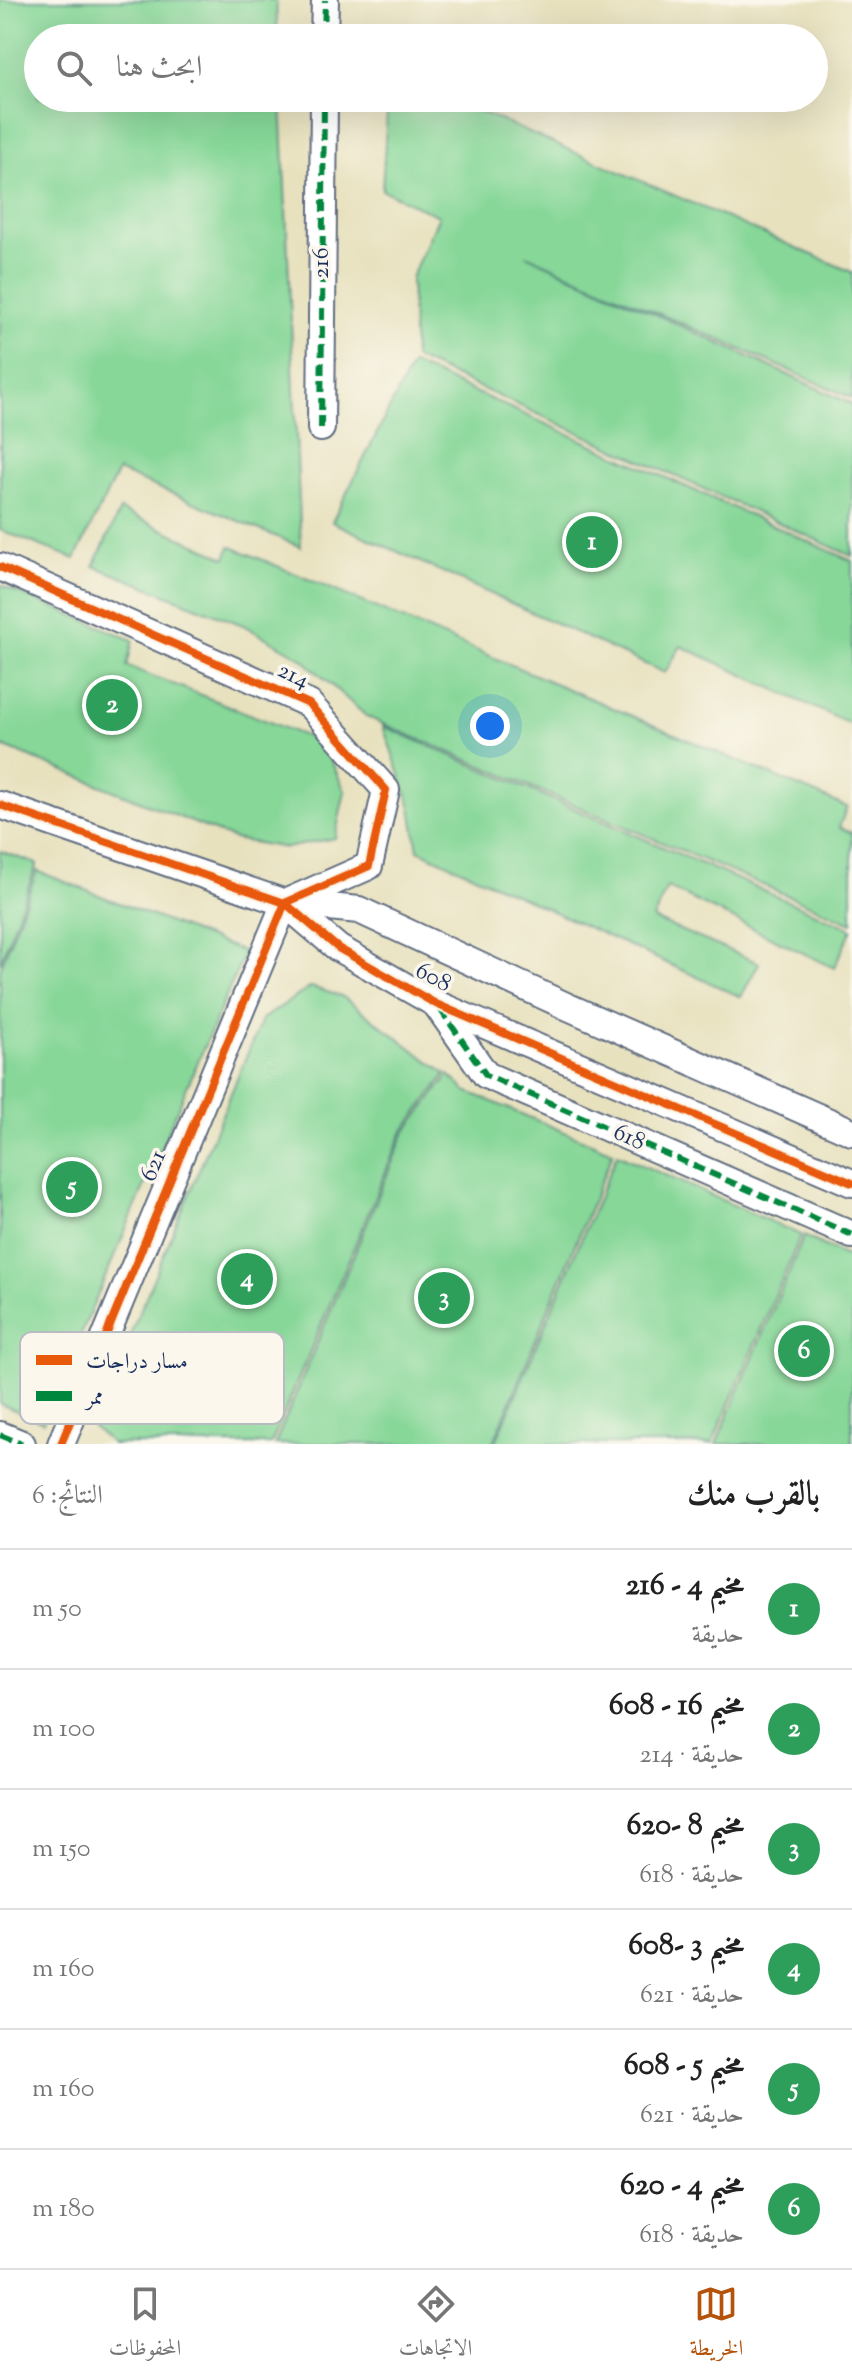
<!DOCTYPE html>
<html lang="ar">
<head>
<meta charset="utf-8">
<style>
  :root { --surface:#fff; --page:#f2f2f2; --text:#222; --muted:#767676; --line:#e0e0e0; --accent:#b45309 }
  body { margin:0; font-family:"Sorts Mill Goudy",Amiri,serif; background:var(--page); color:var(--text); direction:rtl }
  .you { position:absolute; left:490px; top:726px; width:28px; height:28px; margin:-20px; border:6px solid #fff; border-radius:50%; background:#1a73e8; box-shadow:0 0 0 12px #1a73e833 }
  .badge { display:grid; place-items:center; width:52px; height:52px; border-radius:50%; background:var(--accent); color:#fff; font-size:26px; font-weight:700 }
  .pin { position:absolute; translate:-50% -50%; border:4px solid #fff; box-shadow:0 2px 8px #0006 }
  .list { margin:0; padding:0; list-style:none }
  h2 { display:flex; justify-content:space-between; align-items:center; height:104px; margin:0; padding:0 32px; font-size:34px }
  h2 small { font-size:26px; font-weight:400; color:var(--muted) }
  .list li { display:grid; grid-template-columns:52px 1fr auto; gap:24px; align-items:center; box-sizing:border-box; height:120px; padding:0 32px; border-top:2px solid var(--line) }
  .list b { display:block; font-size:30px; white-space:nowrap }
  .list p { margin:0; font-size:26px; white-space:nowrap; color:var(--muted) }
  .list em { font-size:26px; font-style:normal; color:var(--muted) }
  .icon { flex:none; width:44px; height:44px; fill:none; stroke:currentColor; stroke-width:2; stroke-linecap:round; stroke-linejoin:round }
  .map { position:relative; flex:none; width:852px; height:1444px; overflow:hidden; direction:ltr }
  .search { position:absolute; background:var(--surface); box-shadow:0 8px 32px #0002; left:24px; right:24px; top:24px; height:88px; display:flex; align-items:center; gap:20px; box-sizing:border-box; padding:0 28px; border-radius:44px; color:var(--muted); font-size:30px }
  .sheet { height:824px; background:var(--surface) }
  nav { display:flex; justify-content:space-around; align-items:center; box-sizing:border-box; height:112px; border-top:2px solid var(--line); background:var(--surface); font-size:22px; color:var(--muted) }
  nav a { display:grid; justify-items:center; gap:4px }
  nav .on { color:var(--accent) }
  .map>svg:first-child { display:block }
  .green { fill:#86d798; stroke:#50837b; stroke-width:2 }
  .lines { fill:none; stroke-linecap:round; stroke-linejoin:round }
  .minor-casing { stroke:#626d80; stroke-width:30 }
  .minor { stroke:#fff; stroke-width:26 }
  .quiet { stroke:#00873e; stroke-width:6; stroke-dasharray:12 6; stroke-linecap:butt }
  .cycleway-casing { stroke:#fbf7ec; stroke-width:13 }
  .cycleway { stroke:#e8590c; stroke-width:8 }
  .labels { text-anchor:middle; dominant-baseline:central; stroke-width:7; stroke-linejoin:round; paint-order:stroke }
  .street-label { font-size:24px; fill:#1b2f5e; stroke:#fbf7ec }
  .key { fill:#fbf7ec; stroke:#b8bbc1; stroke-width:2 }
  .key-label { font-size:22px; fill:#1b2f5e }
</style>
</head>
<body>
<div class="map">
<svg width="852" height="1444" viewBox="0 0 852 1444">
  <rect width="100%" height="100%" fill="#fbf7ec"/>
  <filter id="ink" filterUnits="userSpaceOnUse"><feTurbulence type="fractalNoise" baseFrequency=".0125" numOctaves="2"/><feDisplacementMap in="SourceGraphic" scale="16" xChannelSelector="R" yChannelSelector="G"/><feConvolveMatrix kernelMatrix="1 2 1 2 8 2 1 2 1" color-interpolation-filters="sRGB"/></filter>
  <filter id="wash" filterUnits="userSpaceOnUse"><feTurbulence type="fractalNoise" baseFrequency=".006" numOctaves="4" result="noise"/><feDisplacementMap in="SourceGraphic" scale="32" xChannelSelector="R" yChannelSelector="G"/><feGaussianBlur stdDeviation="1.8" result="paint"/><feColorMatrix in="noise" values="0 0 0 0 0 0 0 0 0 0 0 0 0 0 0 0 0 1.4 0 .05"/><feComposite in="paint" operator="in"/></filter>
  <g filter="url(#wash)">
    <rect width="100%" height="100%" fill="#e7e1be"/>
    <path class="green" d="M0 0H276L278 38H38V98H281L301 547 118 471 75 559 0 530Z
      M388 98H449L852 272V398L526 255 852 404V556L414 358 411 278 439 216 382 190Z
      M412 364 852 561V725L681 646 665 673 332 522Z
      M120 510 226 558 230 546 847 807 839 827 852 833V923L367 717 300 657 243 625 94 566Z
      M0 585 133 640 127 666 323 743 345 791 335 838 286 848 234 839 0 745Z
      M383 726 852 929 834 968 667 887 653 919 759 963 741 997 418 850 411 807Z
      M0 851 37 864 0 963Z
      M37 871 245 952 43 1422 0 1404V969Z
      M311 987 343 997 446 1074 402 1133 271 1444H112L92 1426 262 1019Z
      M449 1075 466 1091 613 1152 493 1444H275L404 1134Z
      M617 1154 801 1235 712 1444H495Z
      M804 1236 852 1259V1444H716Z"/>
  </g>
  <g filter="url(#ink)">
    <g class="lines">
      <g class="minor-casing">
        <path id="minor" d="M324 38 325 0
          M321 428 324 98
          M0 567 309 704 386 790 369 866 285 903
          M0 805 285 903 338 948 436 1004 852 1183
          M289 903 359 910 566 1006 852 1132
          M436 1004 486 1075 852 1235
          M0 1435 22 1444
          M61 1444 285 903"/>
      </g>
      <use href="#minor" class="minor"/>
      <path class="quiet" d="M324 38 325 0
        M321 428 324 98
        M440 1009 486 1075 852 1235
        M0 1435 22 1444"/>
      <g class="cycleway-casing">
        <path id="cycleway" d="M0 567 309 704 386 790 369 866 285 903 61 1444
          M0 805 285 903 338 948 436 1004 852 1183"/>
      </g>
      <use href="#cycleway" class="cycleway"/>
    </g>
  </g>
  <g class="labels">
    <g class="street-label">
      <text transform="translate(322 263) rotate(-90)">216</text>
      <text transform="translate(293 676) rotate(25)">214</text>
      <text transform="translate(433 978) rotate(28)">608</text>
      <text transform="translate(629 1138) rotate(24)">618</text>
      <text transform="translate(154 1166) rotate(-67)">621</text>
    </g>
  </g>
  <rect x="20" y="1332" width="264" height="92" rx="12" class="key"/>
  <rect x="36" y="1355" width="36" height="10" fill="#e8590c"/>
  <rect x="36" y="1391" width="36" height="10" fill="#00873e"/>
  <g class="key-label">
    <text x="86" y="1368">مسار دراجات</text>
    <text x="86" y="1404">ممر</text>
  </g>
</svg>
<div class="you"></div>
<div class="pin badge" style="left:592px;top:542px;background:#2e9e5b">1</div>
<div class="pin badge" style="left:112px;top:705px;background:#2e9e5b">2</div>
<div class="pin badge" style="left:444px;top:1298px;background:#2e9e5b">3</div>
<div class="pin badge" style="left:247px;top:1279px;background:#2e9e5b">4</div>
<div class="pin badge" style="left:72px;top:1187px;background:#2e9e5b">5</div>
<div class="pin badge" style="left:804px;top:1351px;background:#2e9e5b">6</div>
<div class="search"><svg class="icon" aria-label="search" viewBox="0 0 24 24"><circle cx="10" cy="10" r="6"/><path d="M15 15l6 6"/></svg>ابحث هنا</div>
</div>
<section class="sheet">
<h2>بالقرب منك<small>النتائج: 6</small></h2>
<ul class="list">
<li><span class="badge" style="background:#2e9e5b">1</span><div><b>مخيم 4 - 216</b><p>حديقة</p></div><em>50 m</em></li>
<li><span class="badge" style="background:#2e9e5b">2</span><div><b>مخيم 16 - 608</b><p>حديقة · 214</p></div><em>100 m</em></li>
<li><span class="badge" style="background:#2e9e5b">3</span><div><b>مخيم 8 -620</b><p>حديقة · 618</p></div><em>150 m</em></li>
<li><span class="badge" style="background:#2e9e5b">4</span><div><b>مخيم 3 -608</b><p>حديقة · 621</p></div><em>160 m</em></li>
<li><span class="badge" style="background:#2e9e5b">5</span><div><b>مخيم 5 - 608</b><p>حديقة · 621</p></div><em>160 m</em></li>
<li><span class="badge" style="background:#2e9e5b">6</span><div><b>مخيم 4 - 620</b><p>حديقة · 618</p></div><em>180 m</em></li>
</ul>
</section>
<nav>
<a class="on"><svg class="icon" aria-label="map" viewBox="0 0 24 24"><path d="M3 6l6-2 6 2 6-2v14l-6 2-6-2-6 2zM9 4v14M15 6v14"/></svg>الخريطة</a>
<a><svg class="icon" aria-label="directions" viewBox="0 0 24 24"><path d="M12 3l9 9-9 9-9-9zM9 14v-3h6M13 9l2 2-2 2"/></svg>الاتجاهات</a>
<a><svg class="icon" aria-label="saved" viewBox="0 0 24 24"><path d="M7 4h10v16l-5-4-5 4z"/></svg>المحفوظات</a>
</nav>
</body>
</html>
